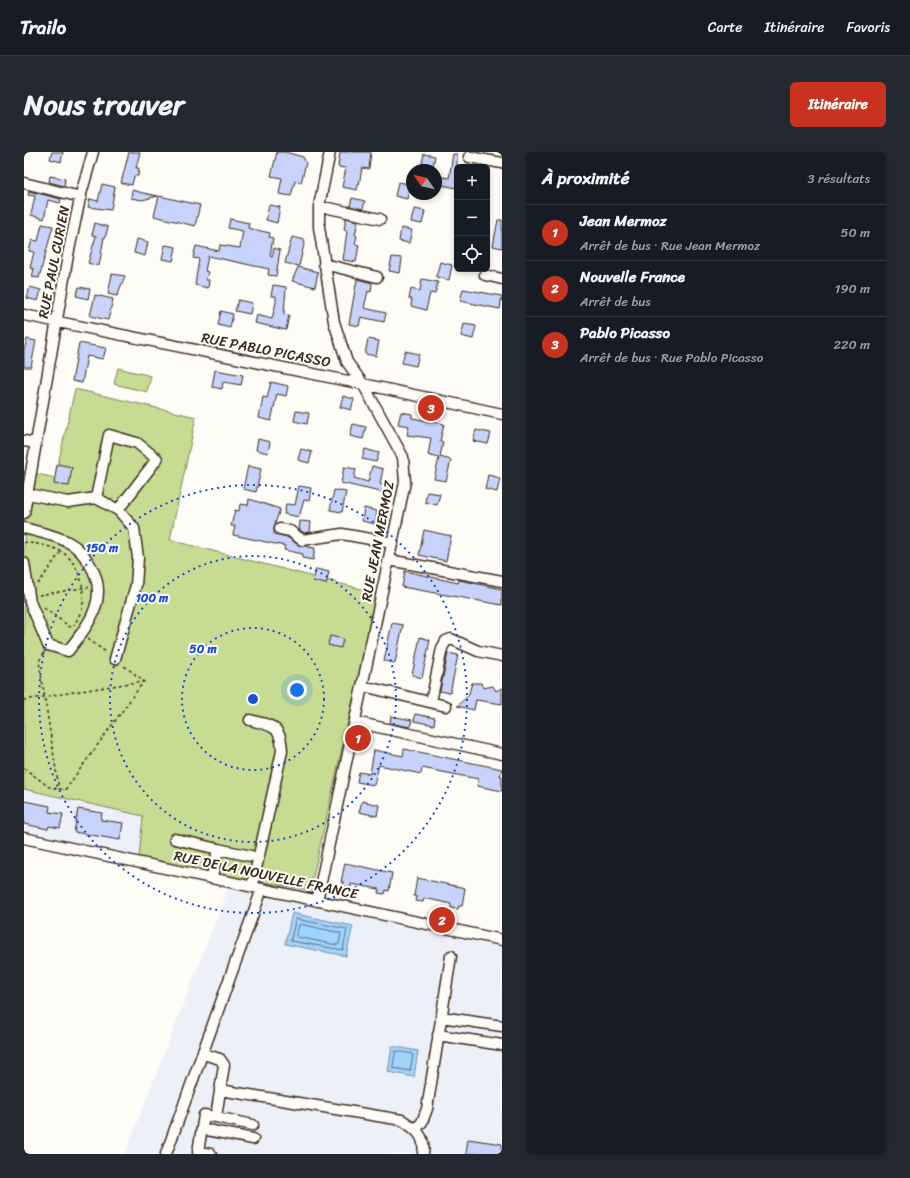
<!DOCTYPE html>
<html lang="fr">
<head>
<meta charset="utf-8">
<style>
  :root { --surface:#171b24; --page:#242831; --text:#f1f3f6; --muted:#9ea1a6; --line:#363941; --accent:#c8321e }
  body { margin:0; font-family:Sriracha,sans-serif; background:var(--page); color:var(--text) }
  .controls { position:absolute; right:12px; top:12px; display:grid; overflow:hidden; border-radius:6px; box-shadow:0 2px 6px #0003 }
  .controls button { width:36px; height:36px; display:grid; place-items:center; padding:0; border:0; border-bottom:1px solid var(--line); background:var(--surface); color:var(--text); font:20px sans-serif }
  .compass { position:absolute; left:382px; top:12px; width:36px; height:36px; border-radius:50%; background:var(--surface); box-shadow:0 2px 6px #0003; rotate:304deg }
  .you { position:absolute; left:273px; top:538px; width:14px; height:14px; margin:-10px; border:3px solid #fff; border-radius:50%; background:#1a73e8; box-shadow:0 0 0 6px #1a73e833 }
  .badge { display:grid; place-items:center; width:26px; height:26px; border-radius:50%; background:var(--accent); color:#fff; font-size:13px; font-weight:700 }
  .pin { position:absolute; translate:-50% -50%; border:2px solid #fff; box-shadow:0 1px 4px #0006 }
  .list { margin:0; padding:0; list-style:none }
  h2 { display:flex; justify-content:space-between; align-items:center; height:52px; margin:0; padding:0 16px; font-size:17px }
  h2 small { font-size:13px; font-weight:400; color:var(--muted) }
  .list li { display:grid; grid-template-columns:26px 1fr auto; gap:12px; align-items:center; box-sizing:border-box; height:56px; padding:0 16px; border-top:1px solid var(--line) }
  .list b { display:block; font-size:15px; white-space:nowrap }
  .list p { margin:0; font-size:13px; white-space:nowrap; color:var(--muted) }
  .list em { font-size:13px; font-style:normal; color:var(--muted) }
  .icon { flex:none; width:22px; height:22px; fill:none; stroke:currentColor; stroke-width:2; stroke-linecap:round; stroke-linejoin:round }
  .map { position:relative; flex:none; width:478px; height:1002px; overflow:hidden; border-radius:6px }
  header { display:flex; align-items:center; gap:24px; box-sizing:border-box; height:56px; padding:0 20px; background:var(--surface); border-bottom:1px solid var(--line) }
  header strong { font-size:19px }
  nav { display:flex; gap:22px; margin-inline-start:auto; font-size:14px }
  .intro { display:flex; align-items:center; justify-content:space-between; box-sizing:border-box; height:96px; padding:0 24px }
  h1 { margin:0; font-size:28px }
  .button { padding:10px 18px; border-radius:6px; background:var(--accent); color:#fff; font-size:14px; font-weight:700 }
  main { display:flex; gap:24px; padding:0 24px }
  aside { flex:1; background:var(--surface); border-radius:6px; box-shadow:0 2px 6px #0003 }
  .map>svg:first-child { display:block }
  .built { fill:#edf0f8 }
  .green { fill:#c5dc92; stroke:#808358 }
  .water { fill:#9fd4fe; stroke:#7790a4 }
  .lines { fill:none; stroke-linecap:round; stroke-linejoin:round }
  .shore { stroke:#636e78; stroke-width:1 }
  .building { fill:#c7d3fa; stroke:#3b2a1e }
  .minor-casing { stroke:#3b2a1e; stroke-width:13 }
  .path { stroke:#3b2a1e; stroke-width:1.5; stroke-dasharray:3 3; stroke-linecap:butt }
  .minor { stroke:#fdfcf7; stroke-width:10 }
  .ring { fill:none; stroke:#1d4ed8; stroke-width:2; stroke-dasharray:2 4 }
  .labels { text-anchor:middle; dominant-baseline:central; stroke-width:4; stroke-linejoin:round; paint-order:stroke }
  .street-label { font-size:14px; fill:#3b2a1e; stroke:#fdfcf7 }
  .centre { fill:#1d4ed8; stroke:#fdfcf7; stroke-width:2 }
  .ring-label { font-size:12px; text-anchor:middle; font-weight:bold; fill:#1d4ed8; stroke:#fdfcf7; stroke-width:4; stroke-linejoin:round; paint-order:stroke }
</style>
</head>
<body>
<header>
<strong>Trailo</strong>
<nav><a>Carte</a><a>Itinéraire</a><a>Favoris</a></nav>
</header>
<div class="intro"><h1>Nous trouver</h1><a class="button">Itinéraire</a></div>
<main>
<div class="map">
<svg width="478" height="1002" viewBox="0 0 478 1002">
  <rect width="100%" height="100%" fill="#fdfcf7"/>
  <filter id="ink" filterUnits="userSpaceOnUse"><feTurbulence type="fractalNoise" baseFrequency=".025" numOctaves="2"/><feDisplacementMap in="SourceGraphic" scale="8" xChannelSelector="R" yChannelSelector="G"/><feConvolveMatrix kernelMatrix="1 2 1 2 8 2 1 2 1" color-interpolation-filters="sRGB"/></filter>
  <g filter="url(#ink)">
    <path class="built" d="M0 637 120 664 115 706 0 685Z
      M209 725 286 738 478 786V1002H101Z"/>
    <path class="green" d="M94 216 127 224 123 240 90 232Z
      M51 237 172 265 146 388 353 441 286 738 209 725 115 706 119 664 0 637V319L31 326Z"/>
    <path class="water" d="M268 761 329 774 322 804 261 792Z
      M368 894 394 899 390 925 364 920Z"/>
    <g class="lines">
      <path class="shore" d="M272 767 323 777 319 798 267 789Z
        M276 772 317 781 315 792 313 793 273 785 272 783Z
        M372 899 389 902 386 919 369 916Z"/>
    </g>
    <path class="building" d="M28 0H39L37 10 26 7Z
      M105 0H116L112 16H115L114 24H110L108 33 97 31Z
      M253 0H261L279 5 282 11 277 31 271 29 267 44 255 42 258 26 247 24Z
      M316 0H347L345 17 338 16 335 33 334 32 333 38 318 35 322 16 314 15Z
      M400 2 411 4 409 14 398 11Z
      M429 2H433V36L412 32V24L425 26Z
      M26 24 41 27 40 34 25 30Z
      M374 30 386 32 383 47 371 44Z
      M78 32 91 35 87 58 64 55 66 47 74 49Z
      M108 38 119 41 134 44 118 48 107 46Z
      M5 39 37 47 36 51 24 48 20 67 7 63 11 44 4 43Z
      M135 44 176 53 171 74 130 64Z
      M328 46 341 49 339 57 326 54Z
      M245 53 256 55 253 71 242 68Z
      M390 57 401 59 398 72 387 70Z
      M322 66 334 69 331 83 333 84 331 92 335 93 332 110 319 108 323 79 320 78Z
      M206 67 225 71 224 76 246 81 245 85 249 86 246 104 248 105 250 96 256 98 252 124 244 123 245 117 184 104 181 119 184 120 182 128H185L184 136 171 133 175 107 169 106 172 94 195 99 196 93 216 96 219 79 204 76Z
      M474 68H478V96L469 94Z
      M71 71 84 75 81 86 80 85 75 114 64 111 72 84 68 83Z
      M18 72 29 74 15 126 8 125 10 117 6 116 10 100 5 99 8 88 14 89Z
      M377 76 388 78 385 91 375 89Z
      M268 85 281 88 275 114 261 111Z
      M113 87 124 90 121 104 110 101Z
      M141 93 152 95 149 109 138 107Z
      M368 105 378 106 376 121 365 119Z
      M416 110 428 113 425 128 412 125Z
      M274 115 294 120 291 135 268 129Z
      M88 122 101 124 93 144 84 142Z
      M333 127 348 131 347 140 344 139 340 156 362 161 360 170 337 165 335 174 325 172Z
      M398 127 414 130 411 142 406 141 402 158 387 154 388 147H385L387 137 396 139Z
      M249 133 262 135 260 162 265 163 262 178 231 171 233 163 248 167 252 150V144H247Z
      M6 135 17 138 14 149 3 146Z
      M55 135 66 137 64 147 52 144Z
      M439 137 478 144 476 157 436 149Z
      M71 143 89 147 84 168 66 164Z
      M214 148 228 151 226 162 211 159Z
      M197 159 209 162 206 176 194 173Z
      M440 172 452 174 449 187 437 184Z
      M3 187 12 189 7 215H0V198Z
      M344 187 355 189 352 204 341 202Z
      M55 191 82 196 79 207 63 204 58 231 48 229Z
      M381 199 395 202 392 214 378 211Z
      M191 218 219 223 217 233 199 230 198 237 188 235Z
      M247 230 264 234 262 244 253 242 247 269 235 266 239 245 243 246Z
      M319 244 330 247 327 258 316 255Z
      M272 259 285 261 283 272 270 269Z
      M377 260 388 262V266L420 272 416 289 419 290 416 305 427 308 422 329 410 327 415 306 404 303 407 286 383 283 385 274 374 272Z
      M329 272 342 275 339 287 326 284Z
      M452 278 467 281 464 292 449 289Z
      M234 287 246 290 244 301 232 298Z
      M277 297 288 300 285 311 274 308Z
      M341 297 355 301 352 310 338 307Z
      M33 312 48 315 45 334 30 332Z
      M224 314 237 317 232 340 219 337Z
      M348 314 359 317 356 332 367 335 365 342 317 331 320 315 332 317 330 326 344 330Z
      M464 323 476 326 473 340 461 337Z
      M275 334 287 336 285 349 280 348 275 365 260 362 262 352 271 353Z
      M310 338 322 340 318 360 306 358Z
      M403 340 416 342 413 353 401 350Z
      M225 347 256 357 250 375V382L263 385 276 394H284V395L291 396 289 408 278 406 279 402 260 398 261 394 209 383 211 374H207L211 358 215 359 216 352 224 353Z
      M340 356 353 359 351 372 338 369Z
      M276 369 287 370 286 380 280 381 275 377Z
      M400 378 427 384 422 409 395 403Z
      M292 417 305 420 302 432 289 429Z
      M381 419 434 431 435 428 478 437V453L378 435Z
      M368 471 379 473 371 511 360 509Z
      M306 484 319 487 317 496 304 493Z
      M396 485 406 488 398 526 388 523Z
      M424 501 434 503 426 541 416 539Z
      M448 531H457L459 536 469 534 472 539 478 536V552L452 548 450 558 433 554 444 544Z
      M391 562 411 566 410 573 390 569Z
      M367 564 388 568 386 575 366 571Z
      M380 597 478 617 476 624H478V639L453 634 454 627 398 616 397 622 355 613 350 633 333 630 335 620 346 622 350 598 379 604Z
      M0 649 26 654 25 660 39 662 36 676 25 674 24 677 0 672Z
      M338 649 355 653 353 664 335 660Z
      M54 657 78 661 77 668 99 671 96 688 50 680Z
      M321 711 368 721 365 739 362 738 361 742 354 741 355 737 327 732V736L319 734 320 730H317Z
      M393 726 441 736 438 754H435L434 757 427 756V752L400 746 399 750 392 749 393 745 390 744Z
      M444 987 478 992V1002H442Z"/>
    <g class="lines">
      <g class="minor-casing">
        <path id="minor" d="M445 5 478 11
          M0 31 57 45
          M295 54 356 67
          M300 112 353 125
          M461 123 478 127
          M0 163 339 232 478 262
          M0 289 12 291
          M4 342 44 350 72 346 94 358 110 376 114 406 112 433 91 507
          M72 346 85 283 113 291 133 307 94 358
          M0 361 44 103 57 42 69 0
          M0 376C14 380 31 383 44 390 54 395 59 402 65 411 87 445 65 472 44 499L24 493 6 450 0 411
          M256 377 266 379 278 388 318 382 369 391
          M365 408 478 429
          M339 534 422 554
          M407 550 418 496 422 489 427 487 454 499 478 504
          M226 568C248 574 257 573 258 599L228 735
          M331 570 478 602
          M0 686 478 788
          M151 687 194 697 188 725
          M194 697 227 704
          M293 749 381 330 379 305 339 232 323 210 310 170 295 75V54L306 0
          M417 865 478 874
          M414 883 478 893
          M179 902 196 907 200 913 192 965 180 963 174 1000 187 1002
          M196 938 378 968C392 977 402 984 399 1002
          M192 965 229 973
          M178 977 229 987
          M392 977 398 970 403 957 427 804
          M142 1002 238 737"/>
      </g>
      <path class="path" d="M0 390C12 392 25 393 36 399 54 408 63 438 58 457 56 463 52 469 50 474
        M14 432 38 398
        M15 443 65 435
        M20 456 49 477
        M64 487 83 501
        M20 501 15 509 35 637
        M0 548 120 529
        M0 616 25 635 41 638 120 529 99 513"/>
      <use href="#minor" class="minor"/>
    </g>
  </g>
  <g class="ring">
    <circle cx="229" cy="547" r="71"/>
    <circle cx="229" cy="547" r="143"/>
    <circle cx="229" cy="547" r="214"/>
  </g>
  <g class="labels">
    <g class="street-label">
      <text transform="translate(30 110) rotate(-79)">RUE PAUL CURIEN</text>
      <text transform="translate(242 198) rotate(11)">RUE PABLO PICASSO</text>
      <text transform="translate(354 389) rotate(-79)">RUE JEAN MERMOZ</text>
      <text transform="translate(242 723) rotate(12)">RUE DE LA NOUVELLE FRANCE</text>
    </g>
  </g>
  <circle cx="229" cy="547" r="6" class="centre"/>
  <g class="ring-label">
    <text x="78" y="400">150 m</text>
    <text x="128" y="450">100 m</text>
    <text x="179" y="501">50 m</text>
  </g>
</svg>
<div class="controls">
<button>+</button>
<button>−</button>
<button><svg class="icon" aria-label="locate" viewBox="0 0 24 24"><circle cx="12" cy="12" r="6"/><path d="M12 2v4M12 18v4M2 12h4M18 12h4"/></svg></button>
</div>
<svg class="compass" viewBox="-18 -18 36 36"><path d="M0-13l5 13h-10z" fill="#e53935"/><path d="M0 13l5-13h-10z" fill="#9ea1a6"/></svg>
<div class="you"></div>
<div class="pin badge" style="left:334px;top:586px">1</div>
<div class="pin badge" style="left:418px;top:768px">2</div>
<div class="pin badge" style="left:407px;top:256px">3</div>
</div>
<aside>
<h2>À proximité<small>3 résultats</small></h2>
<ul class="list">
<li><span class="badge">1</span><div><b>Jean Mermoz</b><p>Arrêt de bus · Rue Jean Mermoz</p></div><em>50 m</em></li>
<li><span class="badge">2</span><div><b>Nouvelle France</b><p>Arrêt de bus</p></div><em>190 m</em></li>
<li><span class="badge">3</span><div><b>Pablo Picasso</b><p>Arrêt de bus · Rue Pablo Picasso</p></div><em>220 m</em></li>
</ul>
</aside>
</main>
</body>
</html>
